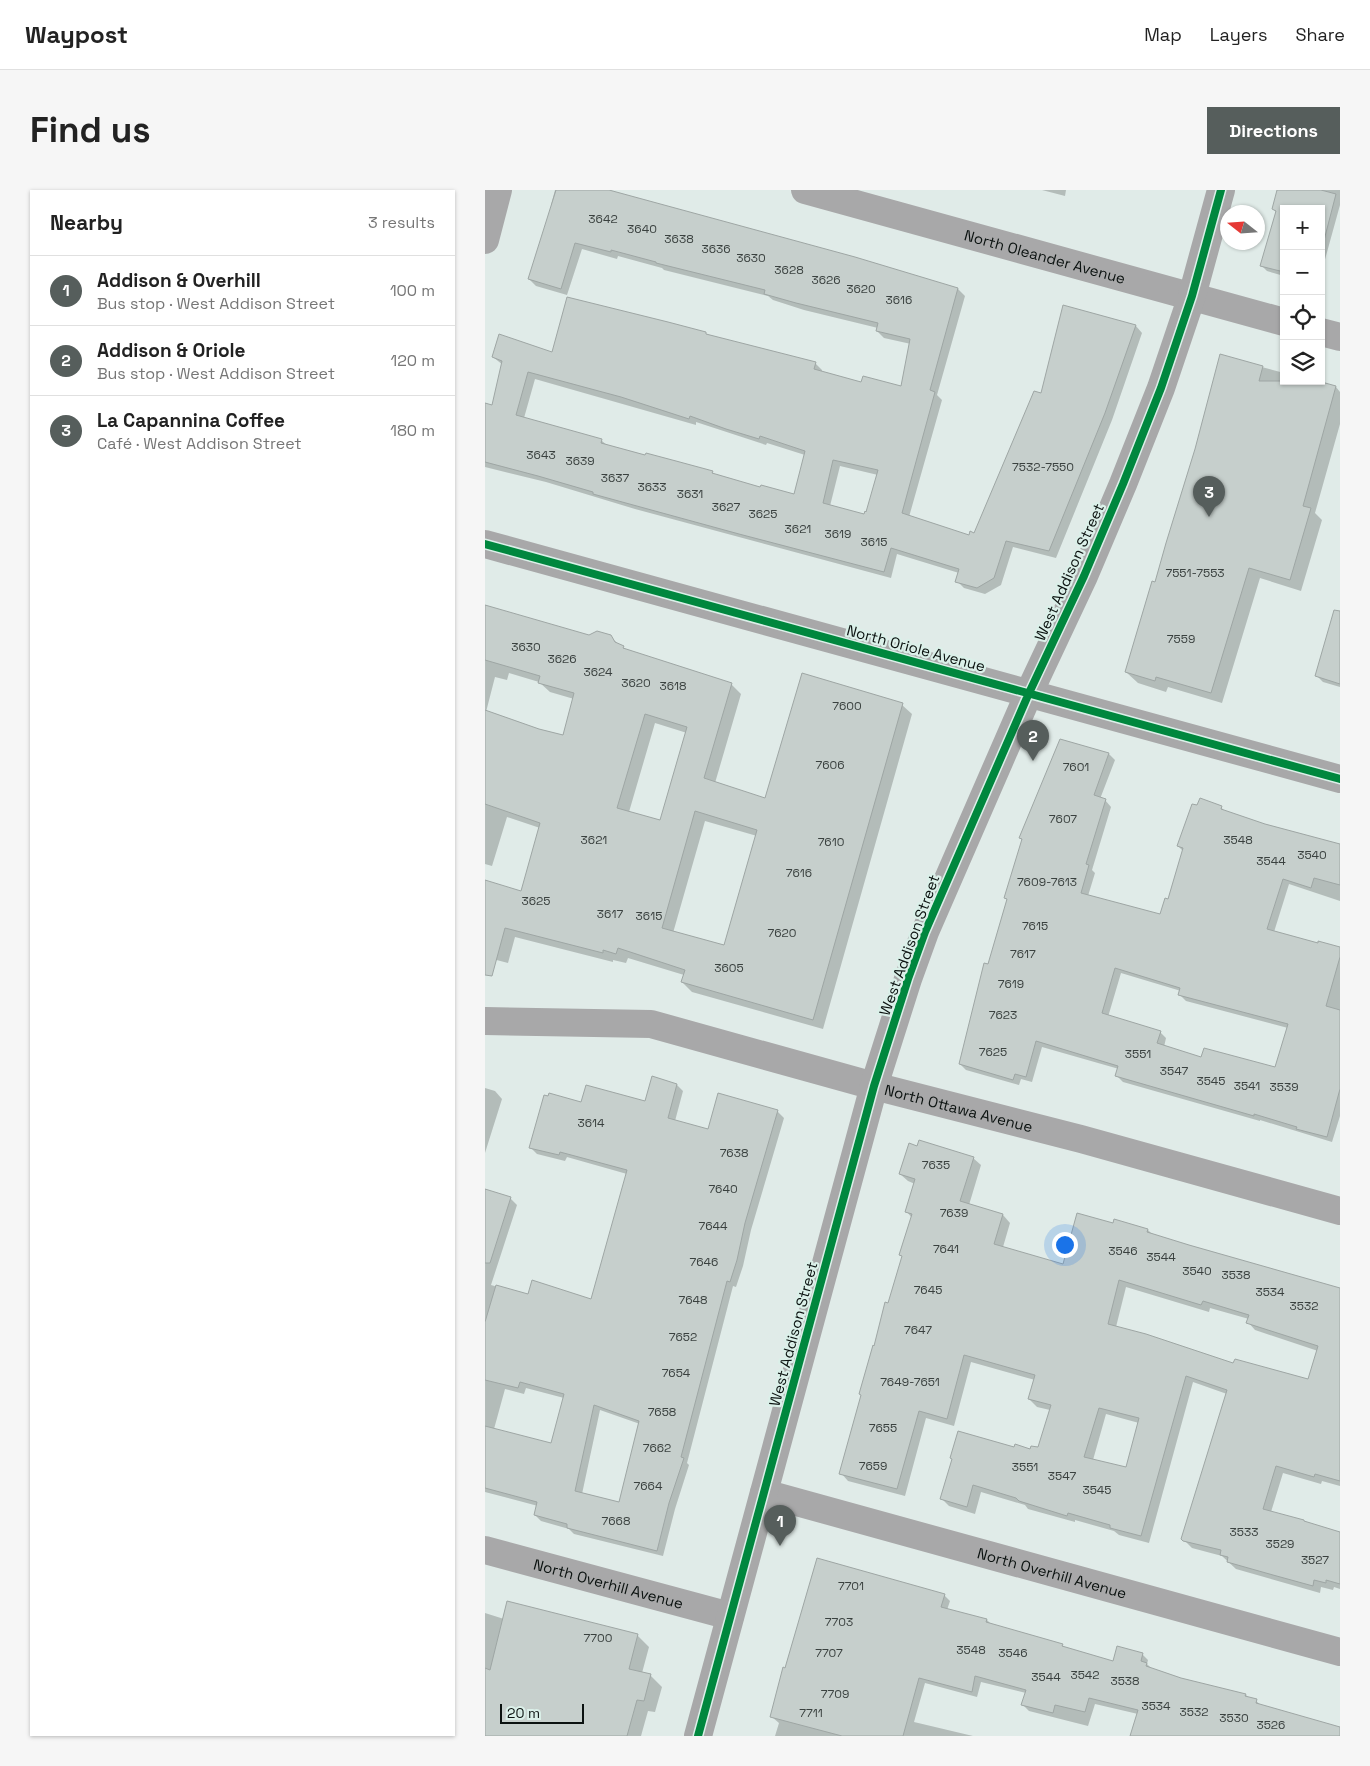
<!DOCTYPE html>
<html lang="en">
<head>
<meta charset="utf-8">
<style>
  :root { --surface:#fff; --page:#f6f6f6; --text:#222; --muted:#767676; --line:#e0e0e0; --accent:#565e5c }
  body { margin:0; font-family:"Space Grotesk",sans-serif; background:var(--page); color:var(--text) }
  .controls { position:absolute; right:15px; top:15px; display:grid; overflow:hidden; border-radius:0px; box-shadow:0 1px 4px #0004 }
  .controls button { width:45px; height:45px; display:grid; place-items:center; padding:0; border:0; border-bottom:1px solid var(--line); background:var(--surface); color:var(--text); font:25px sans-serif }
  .compass { position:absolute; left:735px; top:15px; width:45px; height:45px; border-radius:50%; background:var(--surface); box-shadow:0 1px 4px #0004; rotate:287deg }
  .scale { position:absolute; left:15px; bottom:12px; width:84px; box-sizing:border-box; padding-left:5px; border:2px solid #0b1210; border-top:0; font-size:14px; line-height:18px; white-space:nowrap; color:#0b1210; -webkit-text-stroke:4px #dbf0e9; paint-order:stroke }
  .you { position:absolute; left:579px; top:1054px; width:18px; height:18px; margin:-12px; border:4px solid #fff; border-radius:50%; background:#1a73e8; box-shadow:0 0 0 8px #1a73e833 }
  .badge { display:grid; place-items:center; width:32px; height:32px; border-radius:50%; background:var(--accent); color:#fff; font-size:16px; font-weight:700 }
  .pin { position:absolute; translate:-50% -41px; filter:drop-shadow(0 1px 2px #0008) }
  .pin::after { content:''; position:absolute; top:26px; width:18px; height:15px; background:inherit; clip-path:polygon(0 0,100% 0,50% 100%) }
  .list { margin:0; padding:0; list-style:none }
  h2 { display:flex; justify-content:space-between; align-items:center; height:65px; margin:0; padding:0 20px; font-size:21px }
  h2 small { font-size:16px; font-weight:400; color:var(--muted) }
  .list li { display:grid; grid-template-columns:32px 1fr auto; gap:15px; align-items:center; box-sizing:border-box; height:70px; padding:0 20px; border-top:1px solid var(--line) }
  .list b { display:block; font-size:19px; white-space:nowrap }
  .list p { margin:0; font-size:16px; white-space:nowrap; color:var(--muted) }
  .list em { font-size:16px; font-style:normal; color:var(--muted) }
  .icon { flex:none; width:28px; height:28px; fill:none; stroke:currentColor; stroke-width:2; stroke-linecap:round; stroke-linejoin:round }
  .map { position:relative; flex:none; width:855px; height:1546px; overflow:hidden; border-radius:0px }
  header { display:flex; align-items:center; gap:30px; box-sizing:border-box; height:70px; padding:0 25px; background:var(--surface); border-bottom:1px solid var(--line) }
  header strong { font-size:24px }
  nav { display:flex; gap:28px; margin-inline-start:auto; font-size:18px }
  .intro { display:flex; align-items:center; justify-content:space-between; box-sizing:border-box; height:120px; padding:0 30px }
  h1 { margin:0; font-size:35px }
  .button { padding:12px 22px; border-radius:0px; background:var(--accent); color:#fff; font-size:18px; font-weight:700 }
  main { display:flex; gap:30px; padding:0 30px }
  aside { flex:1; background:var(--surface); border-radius:0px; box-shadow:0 1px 4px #0004 }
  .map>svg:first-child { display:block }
  .shadow { fill:#0003; fill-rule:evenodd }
  .building { fill:#c6cfcc; stroke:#9ea6a4; fill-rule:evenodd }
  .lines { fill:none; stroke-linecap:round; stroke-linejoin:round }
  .minor { stroke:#a8a8a9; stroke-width:28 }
  .cycleway-casing { stroke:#dbf0e9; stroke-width:11 }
  .cycleway { stroke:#00873e; stroke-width:8 }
  .labels { text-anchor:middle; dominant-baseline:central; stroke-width:4.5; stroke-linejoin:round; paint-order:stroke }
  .number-label { font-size:12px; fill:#3a413f }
  .street-label { font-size:15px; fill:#0b1210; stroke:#dbf0e9 }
</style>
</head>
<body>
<header>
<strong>Waypost</strong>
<nav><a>Map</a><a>Layers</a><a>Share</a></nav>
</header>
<div class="intro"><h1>Find us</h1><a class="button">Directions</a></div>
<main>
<aside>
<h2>Nearby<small>3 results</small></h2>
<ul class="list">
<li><span class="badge">1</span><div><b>Addison &amp; Overhill</b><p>Bus stop · West Addison Street</p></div><em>100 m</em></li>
<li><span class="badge">2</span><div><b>Addison &amp; Oriole</b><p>Bus stop · West Addison Street</p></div><em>120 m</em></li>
<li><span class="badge">3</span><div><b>La Capannina Coffee</b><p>Café · West Addison Street</p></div><em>180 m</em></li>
</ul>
</aside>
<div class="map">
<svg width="855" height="1546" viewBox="0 0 855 1546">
  <rect width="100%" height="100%" fill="#e0ebe8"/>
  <path class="shadow" d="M70 0H118L473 99 480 106 452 205 457 210 424 327 484 347 489 344 556 205 651 136 657 143 627 230 571 368 528 357 516 395 500 404 479 398 472 391 474 383 412 364 406 388 150 319 61 292 0 277V223L8 216 18 175 8 167 67 163 221 144 223 145 330 173 337 180V182L377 193 417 198 426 154 399 148 392 141 393 138 319 120 288 110 283 106 179 80 177 78 133 66 132 69 97 59 82 105 51 96 44 89 67 16 66 15ZM50 189 211 235V232L281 255 282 253 320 265 309 306 276 299 231 286 227 282 123 256 117 251 39 228ZM355 276 393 285 382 323 380 326 345 316Z
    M557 0H581L580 6Z
    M794 0H855V15L836 84V19H799V86L782 81 776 75 791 22 788 19Z
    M736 166 799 183V191H828L851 197 855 202V234L830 323 837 330 816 401 775 388 737 513 683 497 681 502 653 493 641 482 671 393 711 259Z
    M0 416 104 447H125L142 461 246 494 256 504 230 593 280 609 417 515 427 524 338 839 207 802 197 792 199 785 143 768 141 773 128 770V772L30 747 23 773 0 767V692L37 702 55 638 22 627 7 676 0 674ZM24 483 54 492 65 502 89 509 78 546 54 540 1 522 10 487 22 490ZM170 533 202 543 176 631 144 622ZM220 631 272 646 240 756 188 743Z
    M855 441V497L838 492 831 485Z
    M624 564 630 570 615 609 620 610 626 617 607 680 610 683 603 706 676 726 683 710 698 661 693 656 736 617 740 622 780 635 855 655V711L804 694 789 742 855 759V926L847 952 775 930V931L638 892 632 886 634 879 557 857 547 892 536 889 534 895 481 880 475 874 523 710 520 708 538 651 535 648ZM636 783 696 801 695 805 701 811 803 838 791 879 717 869 679 857 681 848 675 842 623 827Z
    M192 895 198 901 190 931 224 941 293 922 299 928 266 1040 258 1076 251 1097 248 1096 202 1273 204 1275 190 1319 178 1366 89 1344 84 1339 56 1331 50 1325 53 1316 0 1302V1000L25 1008 32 1015 6 1095 44 1106 107 1111 142 984 82 967 80 971 52 964 45 957 97 914 161 912ZM41 1198 79 1208 67 1254 9 1239 20 1199 39 1204ZM115 1220 155 1234 135 1314 97 1304Z
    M0 898 10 901 17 909 0 963Z
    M488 968 496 975 484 1015 518 1025 525 1033 518 1057 579 1075 629 1034 663 1040 668 1045 855 1099V1296L837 1291 836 1294 798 1283 786 1322 855 1343V1399L849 1397 848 1400 836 1397 835 1403 751 1379 737 1366 707 1358 698 1349 742 1204 708 1192 664 1353 634 1345 629 1341 590 1330V1332L543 1319 540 1315 496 1302 490 1324 464 1316 456 1308 530 1258 546 1260 554 1258 565 1220 552 1217 544 1209 550 1190 486 1172 469 1236 441 1228 420 1306 363 1291 356 1283 390 1157 418 1067 415 1064 427 1028 422 1022 430 994 423 991 415 984ZM641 1097 724 1122 725 1118 764 1129 763 1132 770 1140 833 1161 824 1191 749 1175 631 1137ZM621 1224 654 1233 642 1279 608 1270Z
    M459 1405 465 1411 462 1420 502 1430 507 1435 577 1455 581 1459 628 1473 657 1464 663 1470 662 1474 668 1480 696 1489 761 1505 764 1508 771 1511 777 1516 855 1540V1546H647L653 1524 610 1514 603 1536 544 1521 538 1515 541 1503 496 1492 492 1507 440 1493 429 1532 488 1546H290L294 1533 287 1527Z
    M0 1423 19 1429 152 1445 164 1457 157 1483 165 1485 177 1497 170 1522 163 1521 156 1546H0Z"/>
  <path class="building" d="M71 0H124L370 67 473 98 445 200 450 202 417 323 484 345 485 341 489 343 549 201 556 203 578 115 651 135 620 223 564 361 521 351 509 388 492 398 470 392 474 379 406 358 399 382 254 344 108 304V302L53 286 0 272V213L7 215 17 171 7 167 14 144 67 162 82 107 183 132 221 142V144L331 172 329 179 376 192 378 186 416 196 425 149 391 141 393 133 311 113 279 104 280 100 171 73V72L126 60V62L90 53 76 99 43 89ZM43 182 136 207 204 229 205 226 241 239 274 249 275 246 320 261 309 304 276 295 275 297 227 283 228 281 191 271 161 263 160 265 116 253 117 249 31 225ZM348 270 393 280 381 322 380 321 379 324 338 313Z
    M792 0H836L851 4 836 62V19H799V82L775 76 791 21 787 19Z
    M735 164 778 176 774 191H833L851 196 818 316 826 318 805 390 764 378 726 503 671 487 670 491 640 482 667 391 670 392 681 353 710 259Z
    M0 415 104 445 112 441 126 445 130 452 139 456 138 458 247 493 219 588 280 608 317 483 418 513 328 830 196 792 200 780 133 758 131 764 118 760V763L20 738 7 786 0 785V690L36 701 55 633 0 614V520L54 539 78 545 89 503 53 493 55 486 0 470ZM160 524 202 537 175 630 132 618ZM210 621 272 640 239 755 177 738Z
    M849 420 855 421V494L830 486Z
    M575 549 624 563 609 605 621 609 601 674 604 675 596 703 675 724 680 708 683 709 698 658 692 656 707 614 712 615 715 608 737 616 736 619 780 634 855 654V695L829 688 826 698 798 689 782 739 833 753V751L855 757V767L841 816 855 820V899L842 947 811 939 812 937 769 924V926L630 886 633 876 551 851 541 887 530 884 528 890 474 874 499 773 503 774 522 709 519 708 537 649 534 648ZM630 778 695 798 693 805 803 834 790 877 719 858 716 867 672 853 676 841 617 823Z
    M167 886 192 894 183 928 223 939 233 903 293 920 260 1033 252 1070 245 1092 242 1091 196 1267 199 1268 184 1313 172 1361 82 1338V1334L49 1325 52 1312 0 1298V1236L66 1253 79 1204 35 1192 33 1198 0 1190V1132L11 1095 43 1104 47 1090 106 1109 142 980 75 962 74 965 44 958 59 905 63 906 64 903 96 912 101 895 160 911ZM109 1215 154 1231 134 1312 90 1301Z
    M434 950 489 967 475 1011 518 1024 509 1054 578 1074 592 1023 628 1033 629 1029 663 1039 662 1042 704 1055 855 1098V1291L830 1284 829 1287 791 1276 778 1319 819 1330V1331L855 1342V1394L841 1390V1393L829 1390 828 1396 788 1385 742 1372 743 1367 735 1365 736 1360 698 1351 696 1349 742 1200 701 1186 656 1346 625 1338V1335L583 1323 582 1326 534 1311 531 1308 488 1295 482 1317 455 1309 467 1269 465 1268 473 1241 529 1257 530 1254 545 1259 546 1256 553 1257 566 1215 543 1209 550 1185 479 1165 462 1229 434 1221 412 1299 354 1284 376 1205 374 1204 388 1155 389 1156 400 1112 403 1113 417 1066 414 1065 427 1024 420 1022 430 989 414 984 424 953 432 956ZM634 1090 716 1115 718 1111 764 1125 761 1133 833 1156 823 1189 750 1169 748 1173 661 1144 623 1134ZM614 1218 654 1228 641 1277 599 1267Z
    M0 999 26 1007 5 1073H0Z
    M332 1368 460 1404 456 1417 502 1429 501 1432 578 1454 577 1456 628 1471 632 1456 658 1463 656 1471 662 1473 661 1476 696 1488 761 1504 760 1506 772 1509 771 1513 855 1537V1546H645L653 1520 604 1508 600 1522 570 1515 568 1523 536 1515 541 1500 490 1486 487 1502 434 1488 418 1546H357L285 1527 298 1477 300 1478Z
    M22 1411 153 1444 144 1479 166 1484 159 1511 152 1510 142 1546H0V1478L5 1480Z"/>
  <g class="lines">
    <g class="minor">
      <path id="s1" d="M320 0 799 132"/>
      <path d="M0 50 13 0"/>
      <path d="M836 142 855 147"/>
      <path d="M0 354 855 589"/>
      <path id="s2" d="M0 831 166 834 389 896 596 949 855 1021"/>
      <path id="s3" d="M279 1303 855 1462"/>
      <path id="s4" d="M0 1360 245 1426"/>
      <path d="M213 1546 389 896 423 789 440 742 544 503 599 386 638 294 676 198 707 106 736 0"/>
    </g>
    <g class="cycleway-casing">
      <path id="cycleway" d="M0 354 855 589
        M213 1546 389 896 423 789 440 742 544 503 599 386 638 294 676 198 707 106 736 0"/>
    </g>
    <use href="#cycleway" class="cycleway"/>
  </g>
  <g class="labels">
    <g class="number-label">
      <text x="118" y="29">3642</text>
      <text x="157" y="39">3640</text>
      <text x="194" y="49">3638</text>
      <text x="231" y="59">3636</text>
      <text x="266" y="68">3630</text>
      <text x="304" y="80">3628</text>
      <text x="341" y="90">3626</text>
      <text x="376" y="99">3620</text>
      <text x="414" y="110">3616</text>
      <text x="56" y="265">3643</text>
      <text x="95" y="271">3639</text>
      <text x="558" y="277">7532-7550</text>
      <text x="130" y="288">3637</text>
      <text x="167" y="297">3633</text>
      <text x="205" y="304">3631</text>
      <text x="241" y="317">3627</text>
      <text x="278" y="324">3625</text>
      <text x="313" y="339">3621</text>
      <text x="353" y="344">3619</text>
      <text x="389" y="352">3615</text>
      <text x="710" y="383">7551-7553</text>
      <text x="696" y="449">7559</text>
      <text x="41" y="457">3630</text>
      <text x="77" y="469">3626</text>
      <text x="113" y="482">3624</text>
      <text x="151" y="493">3620</text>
      <text x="188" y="496">3618</text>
      <text x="362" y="516">7600</text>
      <text x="345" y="575">7606</text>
      <text x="591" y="577">7601</text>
      <text x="578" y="629">7607</text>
      <text x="109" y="650">3621</text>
      <text x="753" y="650">3548</text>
      <text x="346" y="652">7610</text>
      <text x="827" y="665">3540</text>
      <text x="786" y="671">3544</text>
      <text x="314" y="683">7616</text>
      <text x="562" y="692">7609-7613</text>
      <text x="51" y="711">3625</text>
      <text x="125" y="724">3617</text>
      <text x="164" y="726">3615</text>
      <text x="550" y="736">7615</text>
      <text x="297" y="743">7620</text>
      <text x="538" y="764">7617</text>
      <text x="244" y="778">3605</text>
      <text x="526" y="794">7619</text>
      <text x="518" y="825">7623</text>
      <text x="508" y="862">7625</text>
      <text x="653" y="864">3551</text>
      <text x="689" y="881">3547</text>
      <text x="726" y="891">3545</text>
      <text x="762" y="896">3541</text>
      <text x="799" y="897">3539</text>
      <text x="106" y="933">3614</text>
      <text x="249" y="963">7638</text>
      <text x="451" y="975">7635</text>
      <text x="238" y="999">7640</text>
      <text x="469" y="1023">7639</text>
      <text x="228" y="1036">7644</text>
      <text x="461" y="1059">7641</text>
      <text x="638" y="1061">3546</text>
      <text x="676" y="1067">3544</text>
      <text x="219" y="1072">7646</text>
      <text x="712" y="1081">3540</text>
      <text x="751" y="1085">3538</text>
      <text x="443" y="1100">7645</text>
      <text x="785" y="1102">3534</text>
      <text x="208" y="1110">7648</text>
      <text x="819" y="1116">3532</text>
      <text x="433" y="1140">7647</text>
      <text x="198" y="1147">7652</text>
      <text x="191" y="1183">7654</text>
      <text x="425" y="1192">7649-7651</text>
      <text x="177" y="1222">7658</text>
      <text x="398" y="1238">7655</text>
      <text x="172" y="1258">7662</text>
      <text x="388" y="1276">7659</text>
      <text x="540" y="1277">3551</text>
      <text x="577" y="1286">3547</text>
      <text x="163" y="1296">7664</text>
      <text x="612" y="1300">3545</text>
      <text x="131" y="1331">7668</text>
      <text x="759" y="1342">3533</text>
      <text x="795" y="1354">3529</text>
      <text x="830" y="1370">3527</text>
      <text x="366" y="1396">7701</text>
      <text x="354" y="1432">7703</text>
      <text x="113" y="1448">7700</text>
      <text x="486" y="1460">3548</text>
      <text x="344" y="1463">7707</text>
      <text x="528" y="1463">3546</text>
      <text x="600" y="1485">3542</text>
      <text x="561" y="1487">3544</text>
      <text x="640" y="1491">3538</text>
      <text x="350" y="1504">7709</text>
      <text x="671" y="1516">3534</text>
      <text x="709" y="1522">3532</text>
      <text x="326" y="1523">7711</text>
      <text x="749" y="1528">3530</text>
      <text x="786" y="1535">3526</text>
    </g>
    <g class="street-label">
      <text stroke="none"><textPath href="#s1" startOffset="249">North Oleander Avenue</textPath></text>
      <text transform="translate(584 382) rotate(-66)">West Addison Street</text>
      <text transform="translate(431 458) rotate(15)">North Oriole Avenue</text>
      <text transform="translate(424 755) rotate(-70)">West Addison Street</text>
      <text stroke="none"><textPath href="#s2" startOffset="485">North Ottawa Avenue</textPath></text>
      <text transform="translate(308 1144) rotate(-75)">West Addison Street</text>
      <text stroke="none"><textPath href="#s3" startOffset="299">North Overhill Avenue</textPath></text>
      <text stroke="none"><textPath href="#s4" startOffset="128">North Overhill Avenue</textPath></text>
    </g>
  </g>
</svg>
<div class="controls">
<button>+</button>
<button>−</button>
<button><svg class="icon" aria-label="locate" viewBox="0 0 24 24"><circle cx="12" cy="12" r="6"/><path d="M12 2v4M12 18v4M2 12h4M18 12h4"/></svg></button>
<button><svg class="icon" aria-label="layers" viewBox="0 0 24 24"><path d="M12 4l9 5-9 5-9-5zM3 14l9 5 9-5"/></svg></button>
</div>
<svg class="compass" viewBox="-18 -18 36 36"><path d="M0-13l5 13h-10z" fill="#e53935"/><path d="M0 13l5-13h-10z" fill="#767676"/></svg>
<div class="scale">20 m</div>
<div class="you"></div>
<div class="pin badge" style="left:295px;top:1356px">1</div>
<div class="pin badge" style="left:548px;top:571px">2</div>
<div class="pin badge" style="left:724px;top:327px">3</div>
</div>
</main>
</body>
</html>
